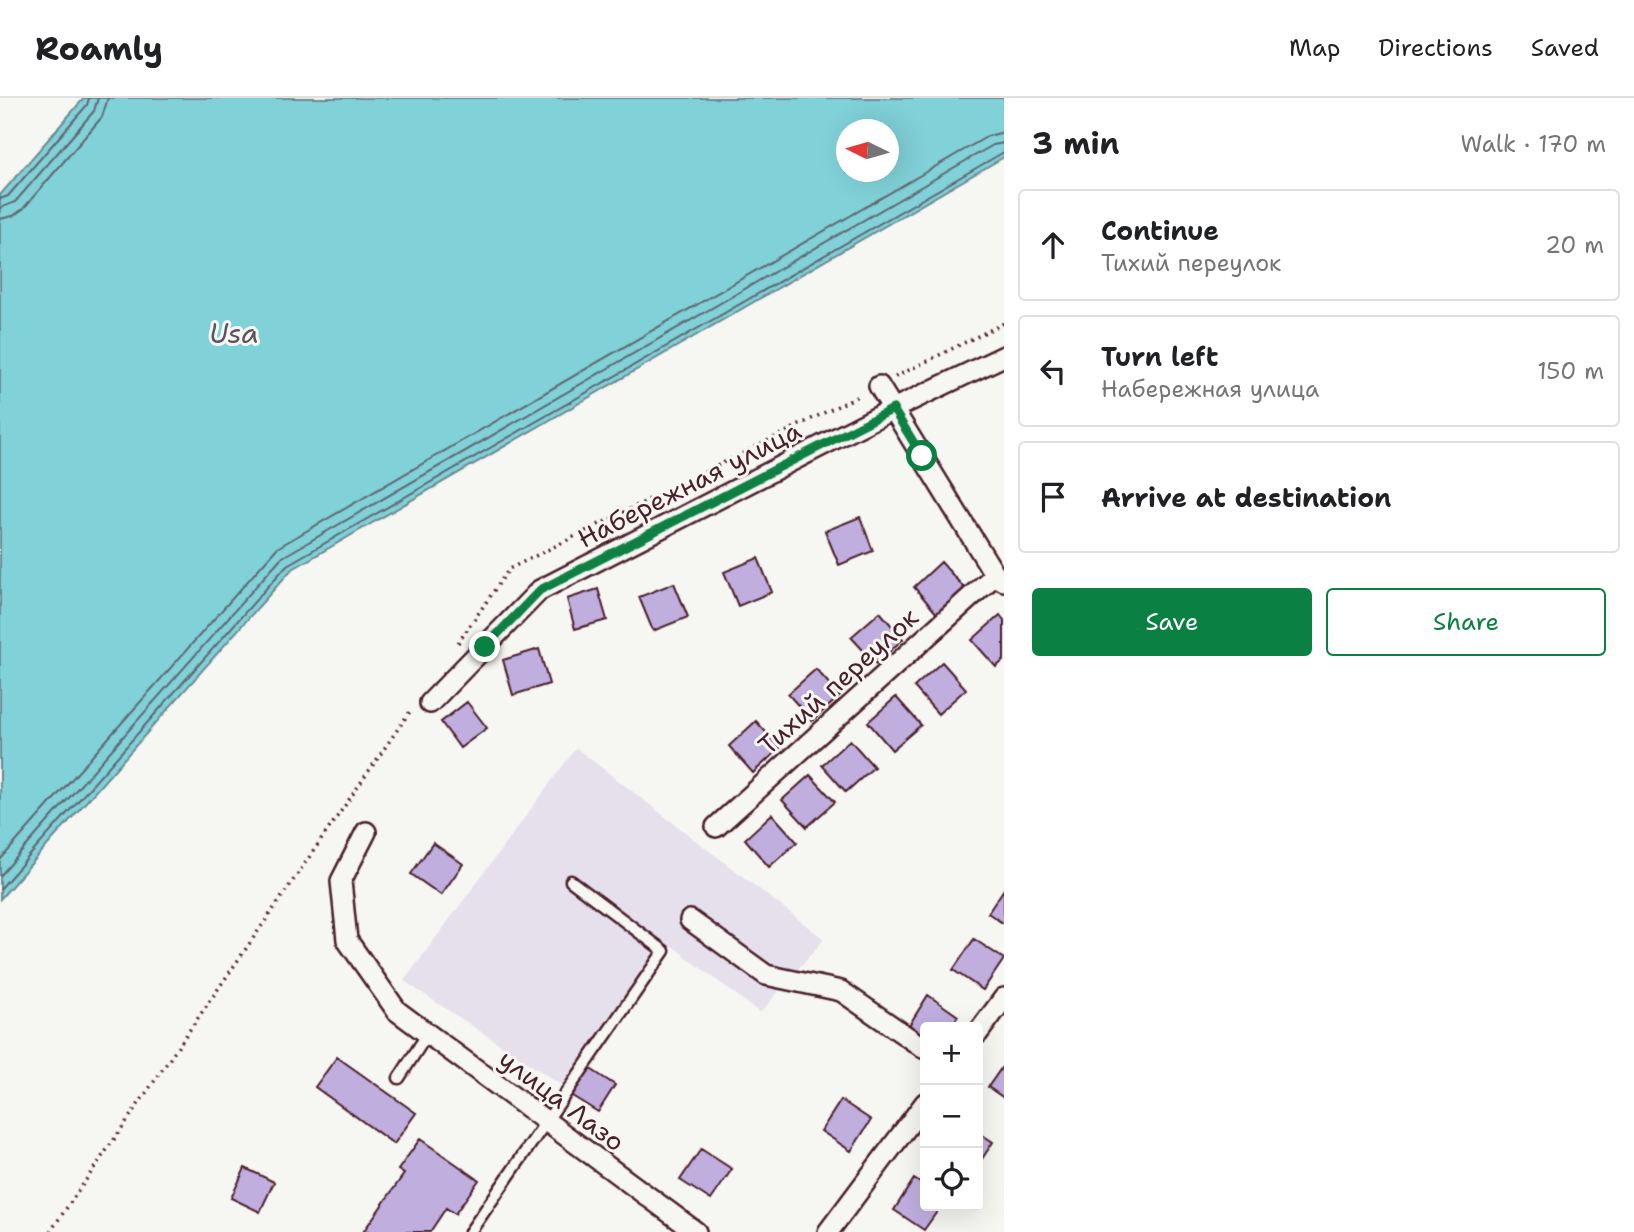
<!DOCTYPE html>
<html lang="en">
<head>
<meta charset="utf-8">
<style>
  :root { --surface:#fff; --page:#f6f6f6; --text:#202124; --muted:#757577; --line:#e0e0e0; --accent:#0b8043 }
  body { margin:0; font-family:"Shantell Sans",sans-serif; background:var(--page); color:var(--text) }
  .controls { position:absolute; right:21px; bottom:21px; display:grid; overflow:hidden; border-radius:7px; box-shadow:0 7px 28px #0002 }
  .controls button { width:63px; height:63px; display:grid; place-items:center; padding:0; border:0; border-bottom:2px solid var(--line); background:var(--surface); color:var(--text); font:35px sans-serif }
  .compass { position:absolute; left:836px; top:21px; width:63px; height:63px; border-radius:50%; background:var(--surface); box-shadow:0 7px 28px #0002; rotate:275deg }
  .stop { position:absolute; width:21px; height:21px; margin:-16px; border:5px solid #0b8043; border-radius:50%; background:#fff }
  .stop.end { background:#0b8043; border-color:#fff; box-shadow:0 2px 7px #0008 }
  .list { margin:0; padding:0; list-style:none }
  h2 { display:flex; justify-content:space-between; align-items:center; height:91px; margin:0; padding:0 28px; font-size:30px }
  h2 small { font-size:23px; font-weight:400; color:var(--muted) }
  .list li { display:grid; grid-template-columns:46px 1fr auto; gap:21px; align-items:center; box-sizing:border-box; height:112px; margin:0 14px 14px; padding:0 14px; border:2px solid var(--line); border-radius:7px }
  .list b { display:block; font-size:26px; white-space:nowrap }
  .list p { margin:0; font-size:23px; white-space:nowrap; color:var(--muted) }
  .list em { font-size:23px; font-style:normal; color:var(--muted) }
  .actions { display:flex; gap:14px; padding:21px 28px }
  .actions a { flex:1; padding:16px 0; border:2px solid var(--accent); border-radius:7px; text-align:center; font-size:24px; color:var(--accent) }
  .actions .main { background:var(--accent); color:#fff }
  .icon { flex:none; width:38px; height:38px; fill:none; stroke:currentColor; stroke-width:2; stroke-linecap:round; stroke-linejoin:round }
  .map { position:relative; flex:none; width:1004px; height:1134px; overflow:hidden }
  header { display:flex; align-items:center; gap:42px; box-sizing:border-box; height:98px; padding:0 35px; background:var(--surface); border-bottom:2px solid var(--line) }
  header strong { font-size:33px }
  nav { display:flex; gap:38px; margin-inline-start:auto; font-size:24px }
  main { display:flex }
  aside { flex:1; background:var(--surface) }
  .map>svg:first-child { display:block }
  .built { fill:#e6e0ec }
  .water { fill:#80d1d8; stroke:#6a8a93; stroke-width:2; fill-rule:evenodd }
  .lines { fill:none; stroke-linecap:round; stroke-linejoin:round }
  .shore { stroke:#606670; stroke-width:2 }
  .building { fill:#bfaede; stroke:#4a1f2b; stroke-width:2 }
  .lane-casing { stroke:#4a1f2b; stroke-width:15 }
  .street-casing { stroke:#4a1f2b; stroke-width:24 }
  .path { stroke:#4a1f2b; stroke-width:3.5; stroke-dasharray:2 5; stroke-linecap:butt }
  .lane { stroke:#f6f6f2; stroke-width:10 }
  .street { stroke:#f6f6f2; stroke-width:19 }
  .route { stroke:#0b8043; stroke-width:9 }
  .labels { text-anchor:middle; dominant-baseline:central; stroke-width:6; stroke-linejoin:round; paint-order:stroke }
  .street-label { font-size:26px; fill:#4a1f2b; stroke:#f6f6f2 }
  .water-label { font-size:28px; font-style:italic; fill:#5a545f; stroke:#f6f6f2 }
</style>
</head>
<body>
<header>
<strong>Roamly</strong>
<nav><a>Map</a><a>Directions</a><a>Saved</a></nav>
</header>
<main>
<div class="map">
<svg width="1004" height="1134" viewBox="0 0 1004 1134">
  <rect width="100%" height="100%" fill="#f6f6f2"/>
  <filter id="ink" filterUnits="userSpaceOnUse"><feTurbulence type="fractalNoise" baseFrequency=".0143" numOctaves="2"/><feDisplacementMap in="SourceGraphic" scale="14" xChannelSelector="R" yChannelSelector="G"/><feConvolveMatrix kernelMatrix="1 2 1 2 8 2 1 2 1" color-interpolation-filters="sRGB"/></filter>
  <g filter="url(#ink)">
    <path class="built" d="M576 650 824 841 760 915 672 848 575 996 404 883Z"/>
    <path class="water" d="M84 0H1004V59L291 472 0 801V97ZM846 32H888V74H846Z"/>
    <g class="lines">
      <path class="shore" d="M0 101 8 98 87 7 89 0
        M0 110 15 104 94 13 98 0
        M0 121 13 118 23 111 102 19 108 0
        M0 762 277 450 988 38 1004 34
        M0 778 281 460 993 47 1004 45
        M0 791 287 467 1004 54"/>
    </g>
    <path class="building" d="M860 419 873 453 839 467 825 433Z
      M758 460 772 494 738 508 724 474Z
      M941 464 966 492 938 517 914 489Z
      M674 485 688 519 653 533 639 499Z
      M598 491 607 522 575 531 567 501Z
      M880 514 903 541 876 566 851 539Z
      M1000 517 1004 522V562L996 569 972 542Z
      M539 551 549 586 513 597 503 562Z
      M942 564 966 591 938 616 914 589Z
      M816 571 840 598 812 623 788 596Z
      M896 599 921 627 892 652 868 624Z
      M467 604 487 630 460 650 441 624Z
      M756 623 780 650 753 675 729 648Z
      M850 642 874 669 846 694 822 667Z
      M810 677 835 704 807 729 782 702Z
      M772 716 797 744 769 769 745 741Z
      M433 745 463 766 441 797 411 776Z
      M1004 791V826L988 815Z
      M974 841 1004 861 983 892 953 872Z
      M928 897 958 918 951 929H925V940L908 929Z
      M337 959 416 1015 394 1046 315 989Z
      M1004 966V1000L988 989Z
      M589 970 615 987 598 1014 572 998Z
      M841 1002 871 1022 851 1053 821 1033Z
      M978 1034 993 1044 978 1067Z
      M420 1041 479 1082 455 1116 446 1110 430 1134H363L404 1076 398 1072Z
      M701 1051 732 1071 711 1102 680 1082Z
      M245 1070 274 1084 260 1114 231 1100Z
      M914 1081 925 1088V1108H941L924 1132 894 1112Z"/>
    <g class="lines">
      <g class="lane-casing">
        <path id="lane" d="M399 980 428 935
          M470 1134 664 853 571 783"/>
      </g>
      <g class="street-casing">
        <path id="street" d="M879 288 995 477 1004 483
          M430 605 540 492 893 311 1004 258
          M716 729 995 477
          M366 734 341 783 347 842 397 913 696 1134
          M690 822 766 877 841 893 925 951
          M978 935 1004 900
          M828 1134 925 1005"/>
      </g>
      <path class="path" d="M895 279 1004 225
        M458 545 509 471 860 297
        M50 1134 411 612"/>
      <use href="#lane" class="lane"/>
      <use href="#street" class="street"/>
    </g>
  </g>
  <g class="lines" filter="url(#ink)">
    <path class="route" d="M485 549 540 492 893 311 922 358"/>
  </g>
  <g class="labels">
    <g class="street-label">
      <text transform="translate(689 386) rotate(-27)">Набережная улица</text>
      <text transform="translate(838 583) rotate(-42)">Тихий переулок</text>
      <text transform="translate(562 1002) rotate(37)">улица Лазо</text>
    </g>
    <g class="water-label">
      <text x="234" y="235">Usa</text>
    </g>
  </g>
</svg>
<div class="controls">
<button>+</button>
<button>−</button>
<button><svg class="icon" aria-label="locate" viewBox="0 0 24 24"><circle cx="12" cy="12" r="6"/><path d="M12 2v4M12 18v4M2 12h4M18 12h4"/></svg></button>
</div>
<svg class="compass" viewBox="-18 -18 36 36"><path d="M0-13l5 13h-10z" fill="#e53935"/><path d="M0 13l5-13h-10z" fill="#757577"/></svg>
<div class="stop" style="left:922px;top:358px"></div>
<div class="stop end" style="left:485px;top:549px"></div>
</div>
<aside>
<h2>3 min<small>Walk · 170 m</small></h2>
<ul class="list">
<li><svg class="icon" aria-label="ahead" viewBox="0 0 24 24"><path d="M12 20V5M6 11l6-6 6 6"/></svg><div><b>Continue</b><p>Тихий переулок</p></div><em>20 m</em></li>
<li><svg class="icon" aria-label="left" viewBox="0 0 24 24"><path d="M17 20v-9H6M10 6l-5 5 5 5"/></svg><div><b>Turn left</b><p>Набережная улица</p></div><em>150 m</em></li>
<li><svg class="icon" aria-label="arrive" viewBox="0 0 24 24"><path d="M6 21V4h12l-3 4 3 4H6"/></svg><div><b>Arrive at destination</b></div></li>
</ul>
<div class="actions"><a class="main">Save</a><a>Share</a></div>
</aside>
</main>
</body>
</html>
